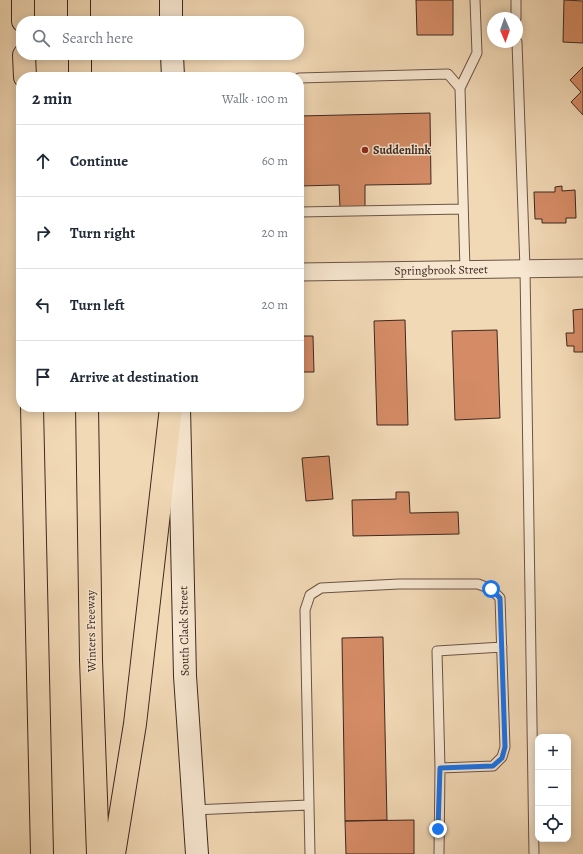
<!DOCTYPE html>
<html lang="en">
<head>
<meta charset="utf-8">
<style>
  :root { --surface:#fff; --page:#f2f2f3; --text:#1f2937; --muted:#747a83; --line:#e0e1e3 }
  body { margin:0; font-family:Alegreya,serif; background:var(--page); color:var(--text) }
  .controls { position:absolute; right:12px; bottom:12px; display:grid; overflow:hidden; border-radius:8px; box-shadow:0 2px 10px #0003 }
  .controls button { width:36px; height:36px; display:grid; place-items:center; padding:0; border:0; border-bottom:1px solid var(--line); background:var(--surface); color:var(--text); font:20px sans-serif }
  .compass { position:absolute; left:487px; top:12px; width:36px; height:36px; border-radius:50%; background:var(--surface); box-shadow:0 2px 10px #0003; rotate:178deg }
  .stop { position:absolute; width:12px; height:12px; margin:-9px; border:3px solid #1a73e8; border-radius:50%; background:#fff }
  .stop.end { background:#1a73e8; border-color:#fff; box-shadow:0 1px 4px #0008 }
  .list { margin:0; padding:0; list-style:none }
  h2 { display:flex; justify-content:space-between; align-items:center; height:52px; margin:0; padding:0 16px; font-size:17px }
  h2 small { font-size:13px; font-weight:400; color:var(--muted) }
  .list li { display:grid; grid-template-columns:26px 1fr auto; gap:12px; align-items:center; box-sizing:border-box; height:72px; padding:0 16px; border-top:1px solid var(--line) }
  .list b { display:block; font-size:15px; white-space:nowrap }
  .list em { font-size:13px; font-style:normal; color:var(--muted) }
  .icon { flex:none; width:22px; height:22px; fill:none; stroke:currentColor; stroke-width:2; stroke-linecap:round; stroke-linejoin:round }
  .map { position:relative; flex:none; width:583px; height:854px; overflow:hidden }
  .search { position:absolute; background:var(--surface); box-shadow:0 2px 10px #0003; left:16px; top:16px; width:288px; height:44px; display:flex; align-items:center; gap:10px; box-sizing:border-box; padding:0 14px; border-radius:16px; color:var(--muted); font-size:15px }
  .panel { position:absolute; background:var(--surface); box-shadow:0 2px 10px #0003; left:16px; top:72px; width:288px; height:340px; border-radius:16px }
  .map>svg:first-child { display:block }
  .building { fill:#d58c66; stroke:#3d2820 }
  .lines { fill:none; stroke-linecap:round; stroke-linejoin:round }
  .service-casing { stroke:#6a5446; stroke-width:11 }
  .minor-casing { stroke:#6a5446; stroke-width:19 }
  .secondary-casing { stroke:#3d2820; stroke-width:24 }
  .motorway-casing { stroke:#3d2820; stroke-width:24 }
  .service { stroke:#f7e6d0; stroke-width:9 }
  .minor { stroke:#f7e6d0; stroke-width:17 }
  .secondary { stroke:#f7e6d0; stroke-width:22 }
  .motorway { stroke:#f2d9b6; stroke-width:22 }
  .route { stroke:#1a73e8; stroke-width:5 }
  .poi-dot { fill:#8f2418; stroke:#f7e6d0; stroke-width:1.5 }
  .labels { text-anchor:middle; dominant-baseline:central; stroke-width:3; stroke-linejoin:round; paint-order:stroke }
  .poi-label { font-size:12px; font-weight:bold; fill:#3d2820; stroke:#f7e6d0; text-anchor:start }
  .street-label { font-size:12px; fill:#3d2820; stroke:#f7e6d0 }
</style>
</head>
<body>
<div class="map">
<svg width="583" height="854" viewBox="0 0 583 854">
  <rect width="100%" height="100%" fill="#f2d9b6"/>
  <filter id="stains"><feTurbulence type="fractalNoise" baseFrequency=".005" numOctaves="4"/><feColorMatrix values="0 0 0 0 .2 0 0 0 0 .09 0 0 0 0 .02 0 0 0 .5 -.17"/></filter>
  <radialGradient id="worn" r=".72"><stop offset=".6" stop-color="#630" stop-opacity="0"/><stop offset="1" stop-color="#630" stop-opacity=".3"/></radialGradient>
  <path class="building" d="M416 0H453V35H417Z
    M564 0 583 1V43L563 42Z
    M583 67V115L571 102 581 92 570 80Z
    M430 113 431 184 365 185V208L340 209 339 185 299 186V116Z
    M562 186V191L575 190 576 218H566V223H542V219H535L534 192H555V187Z
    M583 309V352H574V346H567L566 333H574L573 310Z
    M405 320 408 425H377L374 321Z
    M497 330 500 418 455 420 452 331Z
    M299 336H313L314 372H300Z
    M329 456 333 499 306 501 302 458Z
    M396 492H409L410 513 458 512 459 534 353 536 352 500 396 499Z
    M383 637 387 820 345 821 342 638Z
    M414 820V854H346L345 821Z"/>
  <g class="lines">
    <g class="service-casing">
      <path id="service" d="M516 0V18
        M517 42 525 269 534 854
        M299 78 448 74 460 88 465 270
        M460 88 477 53 475 0
        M299 212 463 209
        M440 768 437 651 502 647
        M309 805 310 854
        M193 810 309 805 305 610 310 595 321 588 399 584H478L491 589 500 598 505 747 502 757 493 766 440 768 439 854"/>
    </g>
    <g class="minor-casing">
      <path id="minor" d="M299 272 583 268"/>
    </g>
    <g class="secondary-casing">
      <path id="secondary" d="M171 0V21
        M172 55 173 77
        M179 407 185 676 197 854"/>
    </g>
    <g class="motorway-casing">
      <path id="motorway" d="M23 0V21
        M79 0V21
        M24 55 25 77
        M80 55V77
        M32 407 42 854
        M87 407 91 660 98 854
        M114 854 135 724 171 407"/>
    </g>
    <use href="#service" class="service"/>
    <use href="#minor" class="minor"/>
    <use href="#secondary" class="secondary"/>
    <use href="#motorway" class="motorway"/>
  </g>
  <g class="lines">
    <path class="route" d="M438 829 440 768 493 766 502 758 505 747 500 598 491 589"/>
  </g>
  <circle class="poi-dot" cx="365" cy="150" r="4"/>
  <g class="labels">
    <g class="poi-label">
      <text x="373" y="150">Suddenlink</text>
    </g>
    <g class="street-label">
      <text transform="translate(441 270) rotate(-1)">Springbrook Street</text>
      <text transform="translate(91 631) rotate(-91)">Winters Freeway</text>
      <text transform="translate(184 631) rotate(-91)">South Clack Street</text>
    </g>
  </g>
  <rect width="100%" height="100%" filter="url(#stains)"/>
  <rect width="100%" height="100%" fill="url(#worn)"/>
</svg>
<div class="controls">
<button>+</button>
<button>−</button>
<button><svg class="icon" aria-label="locate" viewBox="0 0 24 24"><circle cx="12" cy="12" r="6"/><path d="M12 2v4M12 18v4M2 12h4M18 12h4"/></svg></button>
</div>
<svg class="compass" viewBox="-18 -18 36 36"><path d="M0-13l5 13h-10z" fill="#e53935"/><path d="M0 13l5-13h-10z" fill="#747a83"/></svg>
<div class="stop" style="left:491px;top:589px"></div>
<div class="stop end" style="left:438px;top:829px"></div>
<div class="search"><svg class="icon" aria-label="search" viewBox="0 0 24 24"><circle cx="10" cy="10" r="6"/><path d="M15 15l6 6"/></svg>Search here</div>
<section class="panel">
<h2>2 min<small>Walk · 100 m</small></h2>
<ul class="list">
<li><svg class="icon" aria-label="ahead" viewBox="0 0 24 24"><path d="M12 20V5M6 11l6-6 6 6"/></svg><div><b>Continue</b></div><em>60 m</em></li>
<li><svg class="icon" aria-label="right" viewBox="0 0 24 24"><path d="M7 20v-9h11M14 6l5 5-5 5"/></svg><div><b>Turn right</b></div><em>20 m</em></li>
<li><svg class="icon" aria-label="left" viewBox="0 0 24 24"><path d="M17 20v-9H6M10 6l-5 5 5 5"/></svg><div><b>Turn left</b></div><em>20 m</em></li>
<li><svg class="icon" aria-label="arrive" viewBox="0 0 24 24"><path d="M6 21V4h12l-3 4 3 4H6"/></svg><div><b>Arrive at destination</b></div></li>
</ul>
</section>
</div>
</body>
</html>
